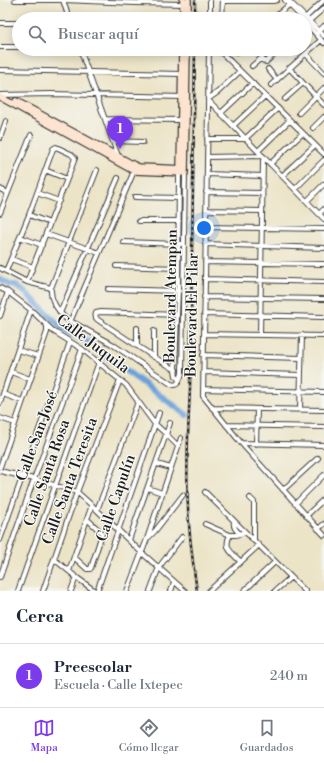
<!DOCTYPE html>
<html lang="es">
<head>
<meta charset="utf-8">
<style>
  :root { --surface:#fff; --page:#f6f6f7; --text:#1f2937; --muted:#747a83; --line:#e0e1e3; --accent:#7c3aed }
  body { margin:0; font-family:"Libre Bodoni",serif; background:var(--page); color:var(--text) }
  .you { position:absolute; left:204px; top:228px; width:14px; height:14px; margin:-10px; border:3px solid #fff; border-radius:50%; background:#1a73e8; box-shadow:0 0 0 6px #1a73e833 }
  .badge { display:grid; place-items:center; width:26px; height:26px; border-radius:50%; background:var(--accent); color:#fff; font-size:13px; font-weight:700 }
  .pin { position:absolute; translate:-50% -33px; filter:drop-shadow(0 1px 2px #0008) }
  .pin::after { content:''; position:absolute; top:21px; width:14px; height:12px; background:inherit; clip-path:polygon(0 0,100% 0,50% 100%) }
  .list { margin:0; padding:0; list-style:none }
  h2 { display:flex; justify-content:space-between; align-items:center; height:52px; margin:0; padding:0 16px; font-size:17px }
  h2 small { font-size:13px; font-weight:400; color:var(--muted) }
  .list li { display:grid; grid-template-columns:26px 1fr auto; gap:12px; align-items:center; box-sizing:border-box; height:64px; padding:0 16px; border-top:1px solid var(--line) }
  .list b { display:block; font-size:15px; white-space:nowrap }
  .list p { margin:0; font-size:13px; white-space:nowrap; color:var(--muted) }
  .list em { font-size:13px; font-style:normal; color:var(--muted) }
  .icon { flex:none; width:22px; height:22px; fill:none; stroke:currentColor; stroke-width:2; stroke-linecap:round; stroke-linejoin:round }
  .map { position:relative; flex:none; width:324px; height:591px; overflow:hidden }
  .search { position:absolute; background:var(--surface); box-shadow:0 2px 10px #0003; left:12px; right:12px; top:12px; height:44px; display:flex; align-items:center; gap:10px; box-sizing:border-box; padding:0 14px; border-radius:22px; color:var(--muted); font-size:15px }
  .sheet { height:116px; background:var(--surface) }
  nav { display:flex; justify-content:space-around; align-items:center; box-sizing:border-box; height:56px; border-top:1px solid var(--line); background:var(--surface); font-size:11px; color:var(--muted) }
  nav a { display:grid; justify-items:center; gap:2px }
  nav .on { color:var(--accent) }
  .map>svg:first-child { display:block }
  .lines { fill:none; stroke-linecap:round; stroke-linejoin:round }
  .river { stroke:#6ca1d9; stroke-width:6 }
  .street-casing { stroke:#3b3a36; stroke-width:6 }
  .secondary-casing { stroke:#3b3a36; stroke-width:8 }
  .street { stroke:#fff; stroke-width:4 }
  .secondary { stroke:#fde4d1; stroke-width:5.5 }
  .rail-casing { stroke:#1c1c1c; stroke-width:2.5 }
  .rail { stroke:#f6f6f2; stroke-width:1; stroke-dasharray:3; stroke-linecap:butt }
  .labels { text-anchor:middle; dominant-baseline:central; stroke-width:3; stroke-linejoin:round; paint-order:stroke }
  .street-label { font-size:15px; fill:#1c1c1c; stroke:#f6f6f2 }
</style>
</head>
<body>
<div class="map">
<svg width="324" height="591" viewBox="0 0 324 591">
  <rect width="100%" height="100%" fill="#f6f6f2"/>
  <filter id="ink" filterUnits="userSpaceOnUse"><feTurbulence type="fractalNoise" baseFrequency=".025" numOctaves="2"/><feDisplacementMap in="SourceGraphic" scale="8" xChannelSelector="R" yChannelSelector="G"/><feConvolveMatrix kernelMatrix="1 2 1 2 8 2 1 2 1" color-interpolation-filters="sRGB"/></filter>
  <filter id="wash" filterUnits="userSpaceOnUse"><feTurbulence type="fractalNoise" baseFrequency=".012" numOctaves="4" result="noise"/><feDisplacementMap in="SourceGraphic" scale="16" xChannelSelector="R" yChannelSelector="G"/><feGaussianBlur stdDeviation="0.9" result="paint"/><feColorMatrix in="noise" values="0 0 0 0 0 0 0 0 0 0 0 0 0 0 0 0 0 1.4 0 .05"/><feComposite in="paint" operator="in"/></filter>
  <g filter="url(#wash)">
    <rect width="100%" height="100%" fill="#ece4c7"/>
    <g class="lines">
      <path class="river" d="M0 279 10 285H16L24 291 61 327 70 333 88 342 114 362 187 415"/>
    </g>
  </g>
  <g filter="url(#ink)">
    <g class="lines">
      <g class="street-casing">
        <path id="street" d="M15 0H63L135 3 186 4
          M63 0 69 19
          M285 0 303 19
          M288 0 324 36
          M223 1H273L277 0
          M210 19V0
          M222 19 223 0
          M273 19 291 3
          M304 19 324 0
          M305 22 324 43
          M308 22 324 8
          M0 23H19
          M317 33 324 26
          M0 47H19
          M80 49 118 156
          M115 49 184 50
          M209 49 203 396 241 443 324 535
          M218 49 324 154
          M237 52 240 49
          M306 54 324 73
          M261 59 264 61 266 62 280 49
          M252 66 272 49
          M289 68 324 105
          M268 69 277 80
          M0 70 181 74
          M271 85 321 40
          M0 95 51 94 183 97
          M208 99 218 92 240 71
          M285 99 303 83
          M208 100 324 219
          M221 113 253 83
          M299 113 324 88
          M105 119 180 120
          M233 126 265 96
          M313 128 324 117
          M0 138 6 121
          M207 139H243L246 138 278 108
          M113 141 143 142
          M258 151 290 120
          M207 157 263 156
          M270 164 303 133
          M45 170 67 179
          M97 170 51 288C50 300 57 309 65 318L112 344 171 384 175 385C179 384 181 377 182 373L185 173
          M207 174 262 176
          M282 176 315 145
          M0 189 8 193
          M295 189 324 160
          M206 192 262 193
          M37 193 59 201
          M135 197 179 198
          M307 201 324 184
          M206 210 262 211
          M0 213 31 135
          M319 214 324 209
          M29 215 50 223
          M139 221H179
          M206 227 324 229
          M46 234 80 246 99 253
          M20 237 42 245
          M123 242 181 244
          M205 244 324 248
          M11 259 33 267
          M205 262 324 264
          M116 266 178 268
          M0 268 27 282 51 288
          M6 271 29 215 53 149 56 147 71 154 75 158 74 161 27 282
          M205 279 324 282
          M0 288 8 292 31 310 53 331 82 349 126 385 154 423 166 434 178 446
          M108 289 179 291
          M204 297 324 299
          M60 313 118 178
          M204 314 324 317
          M0 316 8 292
          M70 322 134 171
          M137 328V346
          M204 334 324 336
          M260 335 263 160 264 157
          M18 350 38 356
          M203 355 301 358
          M154 357V331
          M176 370 154 357 98 320C95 318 95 316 96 313L101 312 177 315
          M11 372 30 379
          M203 372 301 375
          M179 380 176 376 175 369 178 291 179 173
          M203 389 324 392
          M3 394 22 401
          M0 403 31 310
          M212 408 324 410
          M300 410 302 335
          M0 418 15 423
          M226 425 324 427
          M241 443 324 445
          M256 444 257 409
          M157 464 171 468
          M0 467 47 332V326
          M0 471 34 479 77 492 97 510 141 552 185 591
          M148 488 162 493
          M283 490 318 458
          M205 492 305 591
          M250 498 254 502V541
          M295 504 324 475
          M97 510 138 402
          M306 516 324 499
          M234 521C233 527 235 529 240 534
          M205 524 230 535H236L245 532
          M318 529 324 524
          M230 535C223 548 232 553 241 562
          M148 538 155 531 183 495
          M0 540 70 342
          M129 540 170 423
          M74 557 87 569H90L91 568 102 534 101 532 87 519
          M54 559 76 577 95 591
          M69 571 92 505
          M0 577 34 479 82 349
          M18 591 99 362
          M43 591 77 492 120 380
          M71 591 76 577
          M97 591 159 413
          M127 591 147 539 181 438
          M150 591 159 567 182 537
          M171 591 174 582
          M209 591 259 545
          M244 591 275 562
          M275 591 291 577"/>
      </g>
      <g class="secondary-casing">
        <path id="secondary" d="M183 19V0
          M188 19V0
          M0 97 134 171 185 173 187 49
          M16 101 134 165 139 167 185 169
          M180 171 182 49"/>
      </g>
      <use href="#street" class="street"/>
      <use href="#secondary" class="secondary"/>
      <g class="rail-casing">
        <path id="rail" d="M195 19V0
          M195 49 190 389C188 428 186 468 188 508 189 536 193 564 197 591"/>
      </g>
      <use href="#rail" class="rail"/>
    </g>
  </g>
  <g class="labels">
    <g class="street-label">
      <text transform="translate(171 296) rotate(-89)">Boulevard Atempan</text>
      <text transform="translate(192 315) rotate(-89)">Boulevard El Pilar</text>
      <text transform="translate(93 344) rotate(37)">Calle Juquila</text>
      <text transform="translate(37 436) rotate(-70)">Calle San José</text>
      <text transform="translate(47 473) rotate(-71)">Calle Santa Rosa</text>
      <text transform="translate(70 481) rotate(-70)">Calle Santa Teresita</text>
      <text transform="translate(116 498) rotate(-71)">Calle Capulín</text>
    </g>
  </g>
</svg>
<div class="you"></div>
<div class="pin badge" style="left:120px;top:149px">1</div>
<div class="search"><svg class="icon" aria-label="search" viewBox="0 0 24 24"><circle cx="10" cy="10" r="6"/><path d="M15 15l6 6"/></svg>Buscar aquí</div>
</div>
<section class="sheet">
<h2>Cerca<small></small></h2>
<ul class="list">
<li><span class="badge">1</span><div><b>Preescolar</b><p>Escuela · Calle Ixtepec</p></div><em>240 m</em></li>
</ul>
</section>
<nav>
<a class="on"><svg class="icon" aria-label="map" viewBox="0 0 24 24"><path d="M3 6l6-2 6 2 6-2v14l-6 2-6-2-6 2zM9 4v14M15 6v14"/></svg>Mapa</a>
<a><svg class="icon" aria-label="directions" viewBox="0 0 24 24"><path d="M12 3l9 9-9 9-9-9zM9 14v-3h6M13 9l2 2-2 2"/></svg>Cómo llegar</a>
<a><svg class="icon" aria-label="saved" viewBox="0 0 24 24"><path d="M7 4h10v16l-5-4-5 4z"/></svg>Guardados</a>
</nav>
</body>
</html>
